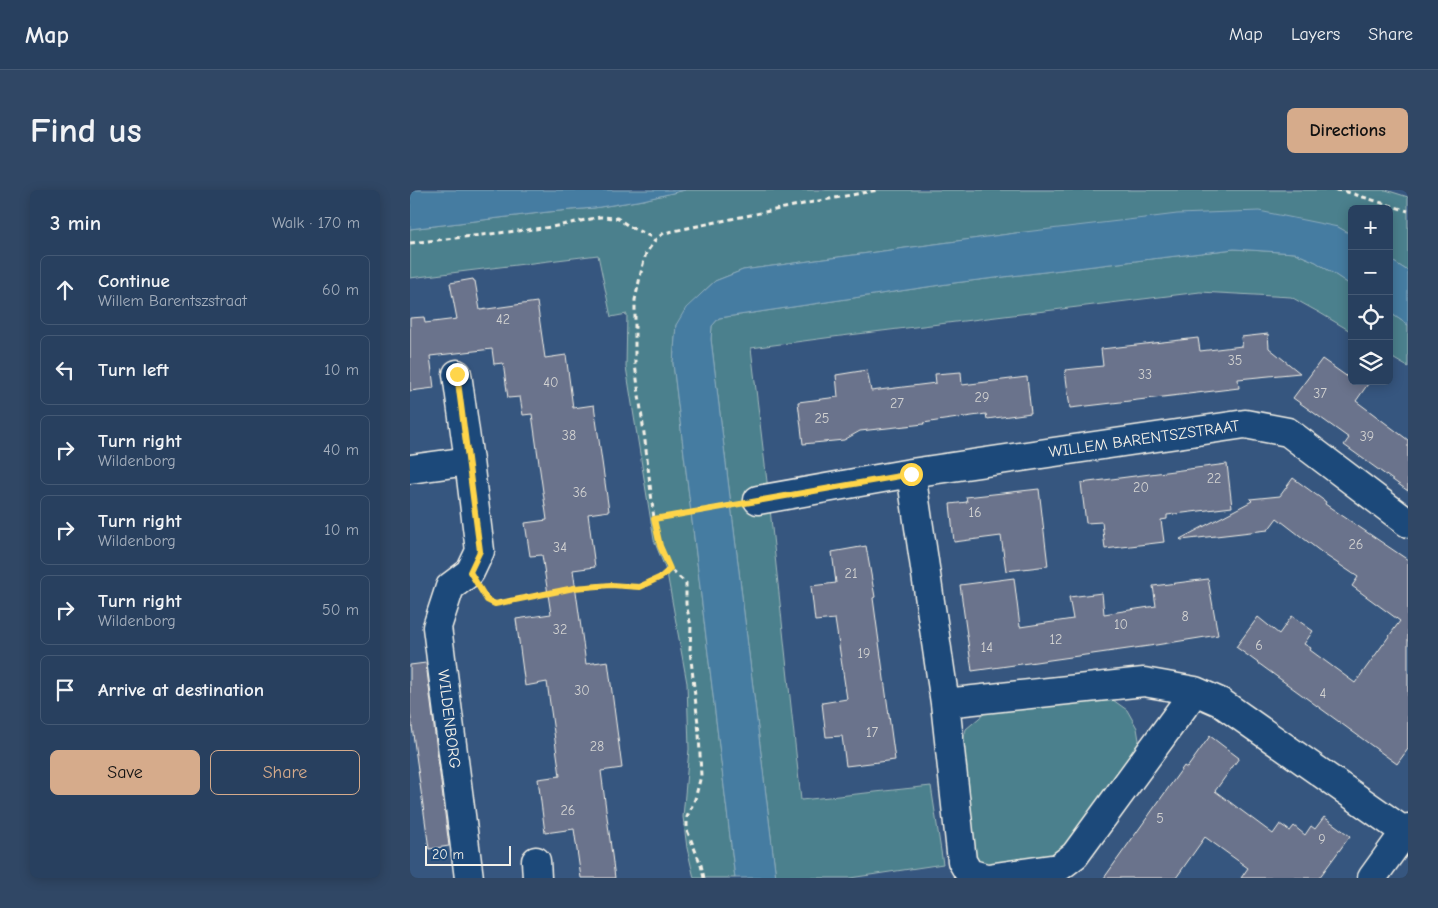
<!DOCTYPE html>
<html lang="en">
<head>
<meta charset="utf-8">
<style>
  :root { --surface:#28405f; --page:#304765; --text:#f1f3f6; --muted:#a5afbd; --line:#445974; --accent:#d6ab8b }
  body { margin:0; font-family:"Comic Neue",sans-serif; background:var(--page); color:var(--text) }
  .controls { position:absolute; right:15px; top:15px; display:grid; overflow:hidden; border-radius:8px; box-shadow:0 2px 12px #0003 }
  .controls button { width:45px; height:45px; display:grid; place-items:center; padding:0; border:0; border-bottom:1px solid var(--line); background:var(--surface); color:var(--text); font:25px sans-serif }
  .scale { position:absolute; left:15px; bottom:12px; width:86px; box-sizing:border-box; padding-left:5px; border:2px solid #f4f1e8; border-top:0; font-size:14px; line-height:18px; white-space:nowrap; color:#f4f1e8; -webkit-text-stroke:4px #1f4a7a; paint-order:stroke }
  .stop { position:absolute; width:15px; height:15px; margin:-11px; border:4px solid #ffd54a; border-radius:50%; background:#fff }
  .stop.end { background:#ffd54a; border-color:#fff; box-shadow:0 1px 5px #0008 }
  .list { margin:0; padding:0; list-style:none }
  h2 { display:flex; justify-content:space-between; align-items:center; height:65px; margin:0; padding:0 20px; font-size:21px }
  h2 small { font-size:16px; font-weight:400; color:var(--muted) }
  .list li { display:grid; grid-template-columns:32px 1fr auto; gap:15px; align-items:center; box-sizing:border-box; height:70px; margin:0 10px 10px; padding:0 10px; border:1px solid var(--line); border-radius:8px }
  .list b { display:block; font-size:19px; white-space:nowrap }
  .list p { margin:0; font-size:16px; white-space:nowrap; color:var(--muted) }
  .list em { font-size:16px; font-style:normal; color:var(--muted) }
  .actions { display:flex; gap:10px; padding:15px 20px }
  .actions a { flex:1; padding:11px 0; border:1px solid var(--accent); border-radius:8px; text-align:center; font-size:18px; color:var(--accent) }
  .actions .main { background:var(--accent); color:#111 }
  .icon { flex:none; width:28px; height:28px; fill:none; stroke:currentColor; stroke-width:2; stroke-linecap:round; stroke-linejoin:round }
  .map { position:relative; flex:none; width:998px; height:688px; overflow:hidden; border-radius:8px }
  header { display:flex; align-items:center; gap:30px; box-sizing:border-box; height:70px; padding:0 25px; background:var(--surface); border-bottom:1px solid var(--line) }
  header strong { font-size:24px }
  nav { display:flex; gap:28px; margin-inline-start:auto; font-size:18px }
  .intro { display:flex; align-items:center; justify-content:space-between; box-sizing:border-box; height:120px; padding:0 30px }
  h1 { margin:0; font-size:35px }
  .button { padding:12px 22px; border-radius:8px; background:var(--accent); color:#111; font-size:18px; font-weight:700 }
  main { display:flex; gap:30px; padding:0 30px }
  aside { flex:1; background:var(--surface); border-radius:8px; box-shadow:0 2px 12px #0003 }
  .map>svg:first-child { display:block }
  .green { fill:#4c808d; stroke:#a0b8ba }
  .water { fill:#457ca1; stroke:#8babbd }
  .building { fill:#6b738c; stroke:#f4f1e8 }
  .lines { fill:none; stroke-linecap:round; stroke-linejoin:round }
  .street-casing { stroke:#f4f1e8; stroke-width:31 }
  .path { stroke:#f4f1e8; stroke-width:3; stroke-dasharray:5 4; stroke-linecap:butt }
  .street { stroke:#1f4a7a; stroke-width:28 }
  .route { stroke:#ffd54a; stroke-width:6 }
  .labels { text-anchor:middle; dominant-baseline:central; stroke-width:4; stroke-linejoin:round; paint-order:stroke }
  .number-label { font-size:14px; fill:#d2d2d1 }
  .street-label { font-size:16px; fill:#f4f1e8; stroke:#1f4a7a }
</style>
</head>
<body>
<header>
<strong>Map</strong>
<nav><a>Map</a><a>Layers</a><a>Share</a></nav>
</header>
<div class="intro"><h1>Find us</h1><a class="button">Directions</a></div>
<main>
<aside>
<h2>3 min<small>Walk · 170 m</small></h2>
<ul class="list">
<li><svg class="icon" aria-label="ahead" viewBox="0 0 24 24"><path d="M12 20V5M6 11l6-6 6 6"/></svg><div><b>Continue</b><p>Willem Barentszstraat</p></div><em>60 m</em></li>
<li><svg class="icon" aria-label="left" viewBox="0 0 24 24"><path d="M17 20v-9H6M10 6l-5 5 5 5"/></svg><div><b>Turn left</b></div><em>10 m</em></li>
<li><svg class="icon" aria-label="right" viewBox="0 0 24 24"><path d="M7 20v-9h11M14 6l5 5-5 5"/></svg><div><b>Turn right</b><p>Wildenborg</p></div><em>40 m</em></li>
<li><svg class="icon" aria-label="right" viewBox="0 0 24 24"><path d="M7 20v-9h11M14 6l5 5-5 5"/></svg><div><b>Turn right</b><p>Wildenborg</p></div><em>10 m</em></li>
<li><svg class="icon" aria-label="right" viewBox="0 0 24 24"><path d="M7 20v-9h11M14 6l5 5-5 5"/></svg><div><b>Turn right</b><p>Wildenborg</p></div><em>50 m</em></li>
<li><svg class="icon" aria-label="arrive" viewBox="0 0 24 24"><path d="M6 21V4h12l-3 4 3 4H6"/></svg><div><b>Arrive at destination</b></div></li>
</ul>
<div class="actions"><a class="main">Save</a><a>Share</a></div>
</aside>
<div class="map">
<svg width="998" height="688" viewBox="0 0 998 688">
  <rect width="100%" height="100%" fill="#36567f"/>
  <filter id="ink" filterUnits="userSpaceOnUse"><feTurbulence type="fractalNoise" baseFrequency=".02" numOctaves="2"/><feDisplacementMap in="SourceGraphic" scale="10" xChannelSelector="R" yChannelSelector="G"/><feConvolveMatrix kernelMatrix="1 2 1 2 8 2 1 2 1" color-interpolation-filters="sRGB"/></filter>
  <g filter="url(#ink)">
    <path class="green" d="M275 0H976L998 7V81L979 69V19H942V45L928 37 606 43 333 80 305 91 291 104 266 135 263 173 325 688H284L277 658 273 627 279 559 277 493 257 383 244 350 216 177 217 124 201 127 188 65 0 88V39L138 22 184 18 233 10Z
      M824 59 885 63 906 72 942 96V142L910 123 881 107 790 102 423 147 341 158 358 300 391 610 521 596 533 674 440 688H366L301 149 302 136 309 128 544 93Z
      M979 122 998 135V177L979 166Z
      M687 506 703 510 717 520 727 538 729 550 726 564 645 669 573 674 563 666 549 566 556 539 575 523Z"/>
    <path class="water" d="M0 0H275L233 10 184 18 138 22 0 39Z
      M849 21 928 37 942 45V96L906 72 885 63 824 59 544 93 309 128 302 136 301 149 366 688H325L263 173 266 135 276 118 305 91 333 80 606 43 743 27 767 24Z
      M979 69 998 81V135L979 122Z"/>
    <path class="building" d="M63 89 64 91H65L70 120 127 112 135 168 156 165 163 218 184 215 199 321 178 324 185 377 163 380 176 474 198 471 205 525 212 578 191 581 205 688H171L164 639 135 643 128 589 150 586 137 492 115 496 106 429 141 424 132 365 120 366 115 333 137 330 122 224 113 225 110 207 98 208 93 173 84 174 82 159 20 166 24 198 0 201V128L14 127 15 133 47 129 40 93Z
      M858 144 859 158 890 183 828 189 829 198 660 218 655 180 693 176 691 159 788 148 790 161 832 156 831 147Z
      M912 169 942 190V191H960L946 211 998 250V301L934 255 939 248 883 208Z
      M457 180 461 201 526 193 525 184 551 182 552 195 617 187 621 223 577 229 576 224 513 233 514 234 450 241 434 250 393 254 388 212 428 207 426 185Z
      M817 274 822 317 757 325V329L751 330 754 352 695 359 692 332 676 333 671 293Z
      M883 288 916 312 915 314 998 370V559L987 574 826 457 848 427 869 444 882 426 903 441 894 454 901 458 900 460 945 493 990 431 942 396 948 387 915 365 867 328 858 340 771 350 770 349 842 311 840 309 870 306Z
      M629 299 638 376 596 381 591 346 544 352 540 314 557 312 556 307Z
      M456 356 465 407 463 408 485 570 436 576 432 546 416 547 412 513 437 509 425 429 405 431 401 396 426 393 422 362Z
      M604 388 610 437 663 429 659 407 692 403 694 424 746 416 743 396 798 389 808 445 746 455 562 481 550 395Z
      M16 473 39 656 19 659 0 522V475Z
      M800 546 829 568 805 601 863 644 870 634 880 641 884 636 895 645 901 636 905 639 914 627 940 646 909 688H831L838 678 795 647 766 688H694L774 576 777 578Z"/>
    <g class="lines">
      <g class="street-casing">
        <path id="street" d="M47 184 59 271
          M0 279 59 271 70 361 60 382 40 397 27 437 59 688
          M501 283 535 513 552 671 559 683 576 688
          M348 310 501 283 835 234 878 242 998 333
          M535 513 734 492 785 501 810 512 995 642
          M126 671 127 688
          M578 688 648 678 665 665 785 501
          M962 688 998 638"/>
      </g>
      <path class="path" d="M926 0 937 2 998 21
        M0 53 142 37 190 27 207 28 220 37 246 49
        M244 329 322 315
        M74 405 77 410 85 413 164 398 201 395 229 397 251 387 260 379
        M294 688 291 675 277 640V627L285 609 291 586 289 543 280 460 281 436 276 414V393L260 379 250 356 244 329 235 251 225 174V110L232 78 236 63 246 49 254 43 398 13 468 0"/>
      <use href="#street" class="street"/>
    </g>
  </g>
  <g class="lines" filter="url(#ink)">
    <path class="route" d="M47 184 70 361 60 382 77 410 85 414 164 398 201 395 229 397 251 387 260 379 250 356 244 329 501 284"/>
  </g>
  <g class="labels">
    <g class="number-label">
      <text x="93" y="129">42</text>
      <text x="825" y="170">35</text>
      <text x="735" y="184">33</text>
      <text x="141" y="192">40</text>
      <text x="910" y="203">37</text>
      <text x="572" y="207">29</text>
      <text x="487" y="213">27</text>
      <text x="412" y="228">25</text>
      <text x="159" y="245">38</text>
      <text x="957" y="246">39</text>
      <text x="804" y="288">22</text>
      <text x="731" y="297">20</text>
      <text x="170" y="302">36</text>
      <text x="565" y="322">16</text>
      <text x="946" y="354">26</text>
      <text x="150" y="357">34</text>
      <text x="441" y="383">21</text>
      <text x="775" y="426">8</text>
      <text x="711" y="434">10</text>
      <text x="150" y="439">32</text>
      <text x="646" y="449">12</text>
      <text x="849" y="455">6</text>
      <text x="577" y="457">14</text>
      <text x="454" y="463">19</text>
      <text x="172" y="500">30</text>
      <text x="913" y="503">4</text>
      <text x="462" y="542">17</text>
      <text x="187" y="556">28</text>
      <text x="158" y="620">26</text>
      <text x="750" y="628">5</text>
      <text x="912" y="649">9</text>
    </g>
    <g class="street-label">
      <text transform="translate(734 249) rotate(-8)">WILLEM BARENTSZSTRAAT</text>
      <text transform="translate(39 529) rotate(83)">WILDENBORG</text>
    </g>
  </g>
</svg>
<div class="controls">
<button>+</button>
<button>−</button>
<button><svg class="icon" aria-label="locate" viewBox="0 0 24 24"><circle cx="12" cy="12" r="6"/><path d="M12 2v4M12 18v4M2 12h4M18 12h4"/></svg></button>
<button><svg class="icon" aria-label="layers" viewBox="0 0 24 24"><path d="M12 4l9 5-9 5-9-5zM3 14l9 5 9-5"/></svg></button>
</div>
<div class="scale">20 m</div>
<div class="stop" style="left:501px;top:284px"></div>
<div class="stop end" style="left:47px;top:184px"></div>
</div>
</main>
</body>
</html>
